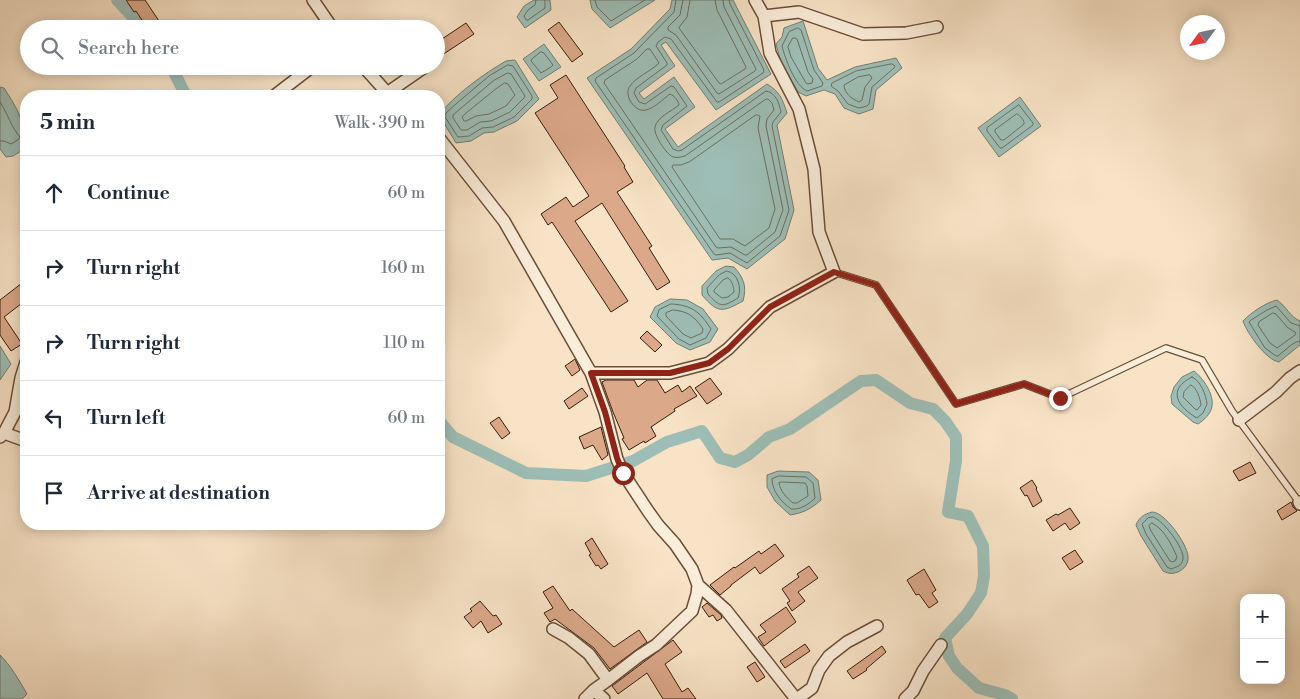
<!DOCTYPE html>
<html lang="en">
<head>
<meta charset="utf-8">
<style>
  :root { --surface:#fff; --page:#f2f2f3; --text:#1f2937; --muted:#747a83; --line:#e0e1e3 }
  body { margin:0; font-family:"Libre Bodoni",serif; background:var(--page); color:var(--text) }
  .controls { position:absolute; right:15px; bottom:15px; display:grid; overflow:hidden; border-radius:10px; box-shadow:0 2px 12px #0003 }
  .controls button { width:45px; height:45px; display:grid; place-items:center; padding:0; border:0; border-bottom:1px solid var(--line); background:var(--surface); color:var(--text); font:25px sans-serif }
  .compass { position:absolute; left:1180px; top:15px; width:45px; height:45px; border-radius:50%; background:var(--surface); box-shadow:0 2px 12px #0003; rotate:237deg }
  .stop { position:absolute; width:15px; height:15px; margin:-11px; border:4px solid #8f2418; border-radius:50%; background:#fff }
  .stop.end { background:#8f2418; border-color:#fff; box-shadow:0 1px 5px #0008 }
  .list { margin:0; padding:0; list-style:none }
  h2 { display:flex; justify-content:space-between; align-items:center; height:65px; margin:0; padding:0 20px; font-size:21px }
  h2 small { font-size:16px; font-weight:400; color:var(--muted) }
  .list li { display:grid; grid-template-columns:32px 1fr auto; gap:15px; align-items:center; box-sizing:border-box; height:75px; padding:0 20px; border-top:1px solid var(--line) }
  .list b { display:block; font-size:19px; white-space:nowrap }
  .list em { font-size:16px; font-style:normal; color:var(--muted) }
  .icon { flex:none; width:28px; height:28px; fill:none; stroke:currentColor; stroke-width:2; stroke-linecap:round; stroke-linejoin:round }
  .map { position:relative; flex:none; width:1300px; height:699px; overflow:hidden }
  .search { position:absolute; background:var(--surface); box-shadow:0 2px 12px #0003; left:20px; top:20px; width:425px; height:55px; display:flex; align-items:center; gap:12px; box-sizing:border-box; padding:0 18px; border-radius:28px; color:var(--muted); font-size:19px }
  .panel { position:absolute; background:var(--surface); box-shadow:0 2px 12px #0003; left:20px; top:90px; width:425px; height:440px; border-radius:20px }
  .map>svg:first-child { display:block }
  .water { fill:#9dbeb6; stroke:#757e70 }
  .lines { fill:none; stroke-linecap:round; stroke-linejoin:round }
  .shore { stroke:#6c6e5e; stroke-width:1 }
  .canal { stroke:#9dbeb6; stroke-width:12 }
  .building { fill:#dba889; stroke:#3a1d07 }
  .lane-casing { stroke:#6a4e37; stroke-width:8 }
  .street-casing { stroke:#6a4e37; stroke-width:14 }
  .lane { stroke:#faedda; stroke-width:5.5 }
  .street { stroke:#faedda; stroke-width:11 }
  .route { stroke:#8f2418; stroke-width:6 }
</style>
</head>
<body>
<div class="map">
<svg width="1300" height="699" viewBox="0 0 1300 699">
  <rect width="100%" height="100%" fill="#f8e3c6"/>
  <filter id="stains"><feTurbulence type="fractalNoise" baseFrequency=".004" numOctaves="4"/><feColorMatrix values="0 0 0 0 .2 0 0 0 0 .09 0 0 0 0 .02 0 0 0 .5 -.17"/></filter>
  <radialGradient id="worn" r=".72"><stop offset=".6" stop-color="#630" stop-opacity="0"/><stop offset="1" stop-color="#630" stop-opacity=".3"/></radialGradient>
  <path class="water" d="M534 0H550L551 10 525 28 517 17 524 6Z
    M590 0H655L610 28 592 9Z
    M672 0H733L771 74 716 110 666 42 661 45 675 66 639 93 644 99 674 77 695 107 665 129 678 147 767 84C780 92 782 98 787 113L777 125 794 210 785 239 747 269 728 258 712 260 587 78 631 49 670 9Z
    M803 21 818 68 827 80 855 67 896 58 902 68 876 90 873 109 859 114 844 108 835 94 824 90 806 96 798 92 781 62 776 44 782 37 784 28Z
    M544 44 561 67 539 81 523 59Z
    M506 61 515 60 539 99 517 121 494 132 484 133 471 141 456 143 439 115C454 95 485 73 506 61Z
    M0 87 4 88C17 108 26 123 26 148L13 156 6 157 0 149Z
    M1020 97 1041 126 999 157 978 128Z
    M726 266 734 267C744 278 747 287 743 301 723 312 718 314 702 295V286L716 271Z
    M670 299 687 300 703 309 718 329 710 342 690 350 676 343 650 317 655 307Z
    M1277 300C1286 306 1290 317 1300 321V345L1279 362C1266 360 1247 333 1243 321 1252 312 1265 303 1277 300Z
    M0 346 11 364 0 380Z
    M1194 371C1203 378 1214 394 1212 406 1211 414 1204 420 1198 424L1193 422 1172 404 1171 396 1174 387 1182 377Z
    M778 471 809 472 818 480 821 500C811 509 803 513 790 515L775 501 767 487V475Z
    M1152 512C1165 512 1187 544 1188 556 1189 564 1184 569 1178 572 1172 574 1169 574 1163 571L1141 536 1136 525C1139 517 1145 514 1152 512Z
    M0 655C11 666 19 680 27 694L22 699H0Z"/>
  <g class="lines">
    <path class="shore" d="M536 0 535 5 528 10 524 16 526 20H528L545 8V0
      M595 0 597 7 611 21 645 0
      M676 0 674 12 634 53 596 78 595 81 714 254 716 255 730 253 747 263 780 236 789 210 772 126 773 122 781 112C779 103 776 93 766 91L682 150 678 151 673 149 661 130 663 125 687 106 674 87 671 86 645 104 639 102 634 93 636 88 667 65V63L656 46 658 42 665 37 671 39 717 102H719L763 73 764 70 730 4 729 0
      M683 0 680 15 668 27V30L676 35 717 93 719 94 755 71 756 69 724 7 723 0
      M690 0 687 17 680 26 679 28 719 83 721 84 745 69 746 67 717 10 715 0
      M798 28 801 30 814 70 823 83 822 86 807 91C795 86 785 58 782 46L789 32Z
      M793 38H795L797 39 808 72 813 79 812 83 808 84 806 83 791 57 788 47Z
      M647 49H650L659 63C651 71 636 77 630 86 623 95 635 113 646 110 655 108 663 99 670 94 674 95 679 102 679 105 672 111 657 117 655 127 653 134 666 154 673 157 677 158 681 157 685 156L766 99H768L772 103 774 110 767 119 766 126 783 210 775 232 747 255H745L731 247 718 248 716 247 604 83 605 80 637 59Z
      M541 52 544 53 553 65 551 67 541 73 531 61 532 59Z
      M892 64 895 66 894 68 872 87 869 104 867 106 859 108 848 104 838 91 831 86 832 83 856 71Z
      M508 65 513 66 532 96V99L514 117 493 127 482 128 469 136 458 137 445 117V114L457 103 489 76Z
      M508 73 511 74 525 96 524 98 510 112 491 121 480 122 467 130H461L453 118V115L493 81Z
      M870 75 872 78 865 87 862 100 859 102C852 99 844 93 844 85L858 77Z
      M505 83 508 84 515 95 506 106 489 114 476 116 466 121H464L462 117 466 113 497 88Z
      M0 102C8 114 11 127 20 137L19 139 11 144 4 141H0
      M1019 105 1033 123V125L1002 148H1000L987 131V128Z
      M1017 114C1020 115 1025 121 1024 124L1004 140H1001L995 132V130Z
      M756 115H758L760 116 758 128 775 209 769 228 745 246 733 239H720L672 167 673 165H681L689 162Z
      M727 271C738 273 742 288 738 298 723 307 720 308 708 294L707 288 719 275Z
      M728 278C732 280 734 288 734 292L728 297 722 298 714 292V290L723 280Z
      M671 304C692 305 700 312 711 329L706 338 690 345 679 339 657 316 659 310Z
      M673 310C688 311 695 317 703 329L702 333 691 338 683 334 666 316V313Z
      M1273 313 1276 314 1287 327 1296 333 1295 335 1277 348 1270 343 1258 325 1259 322Z
      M1300 326 1291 323 1276 306 1267 310 1251 320 1249 322 1265 348 1276 356H1278L1291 345 1296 342 1300 341
      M1192 377C1201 381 1206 395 1207 404L1203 413 1197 418C1178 407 1166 390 1192 377Z
      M1191 385C1197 388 1200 398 1201 405L1197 410 1195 409 1183 397 1184 392Z
      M779 476 806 477 813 483 815 498C808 505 800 510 791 509 782 502 772 492 772 479Z
      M782 482 805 483 807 486 808 496 797 503H793C787 498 780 491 779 483Z
      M1153 517C1163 520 1185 549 1183 559 1182 566 1176 567 1171 569L1167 567 1146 534 1142 524 1148 518Z
      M1152 523C1164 529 1172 545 1177 557L1175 561 1172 562 1170 561 1151 531 1149 526Z"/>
    <path class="canal" d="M117 0 144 29
      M171 66 186 96
      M439 421 453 437 526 473 586 476 633 461 667 442 702 431 720 458 735 462 748 455 769 437 790 429 861 381 876 380 910 403 933 409 945 421 956 437V461L948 512 968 516 983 546 984 576 981 593 967 614 945 638 949 656 957 668 979 688 1005 695 1012 699"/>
  </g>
  <path class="building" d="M126 0H145L159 21 147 28 136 11 134 12Z
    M559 22 583 54 572 62 548 30Z
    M466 23 474 34 436 59V43Z
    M566 75 625 166 624 167 633 182 617 192 652 246 649 248 670 282 657 290 602 203 575 221 628 301 611 312 552 222 548 225 541 214 566 197 573 207 589 196 535 113 558 98 550 85Z
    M26 280V300L4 317 22 344 11 351 0 335V300Z
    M647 331 662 345 655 352 640 338Z
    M575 359 580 370 572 376 565 366Z
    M710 378 722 394 707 404 695 388Z
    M606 380H634L638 387 647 380H657L665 393 678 385 682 392 690 386 697 396 674 409 675 411 651 427 656 436 645 443 644 441 629 450 622 439 624 438 613 412 602 382Z
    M582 388 588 396 569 409 564 401Z
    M499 417 510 433 502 439 490 423Z
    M601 427 608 455 602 460 593 445 584 449 579 437Z
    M1250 462 1256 473 1239 481 1233 471Z
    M1032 480 1037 488 1036 489 1042 501 1033 507 1027 495 1025 496 1020 488Z
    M1291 502 1293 507 1297 511 1282 520 1277 511Z
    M1070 508 1080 523 1070 530 1065 523 1053 531 1046 520 1056 514 1058 515Z
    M592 538 608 564 601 569 598 565 596 566 589 555 591 554 585 543Z
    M775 544 784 556 760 574 755 567 731 585V586L720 595 710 585 734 567 735 568 759 551 761 554Z
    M1075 550 1083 562 1070 570 1062 558Z
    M809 566 818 578 798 592 805 601 792 611 787 603 790 601 782 589 799 577 797 574Z
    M924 569 936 590 932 593 938 602 929 608 919 594 916 595 907 580Z
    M553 586 570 611 572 609 614 647 639 630 647 642 610 669 594 648 555 619 550 622 544 613 553 608 543 592Z
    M480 601 493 616 496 615 502 624 488 633 481 621 473 628 464 617 472 611 470 609Z
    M707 603 721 615 722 618 717 621 713 615 709 617 702 607Z
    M786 607 796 622 764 646 758 637 766 632 760 625Z
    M673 640 682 652 665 664 682 692 688 688 696 699H663L647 673 618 694 612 686Z
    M805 644 810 651 785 668 780 661Z
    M882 646 886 652 866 669 867 670 853 679 847 671Z
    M755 662 765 677 757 682 747 667Z"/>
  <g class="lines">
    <g class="lane-casing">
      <path id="lane" d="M834 272 876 285 956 404 1024 384 1060 398 1166 348 1202 360 1232 411 1299 502"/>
    </g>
    <g class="street-casing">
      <path id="street" d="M313 0 333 29
        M755 0 764 16
        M363 66 390 96
        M387 93 426 66
        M274 96 313 66
        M439 138 504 221 591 373 605 412 617 459 623 473 648 511 658 525 675 544 692 569 698 585 697 594 692 611 656 645 639 656 608 680 589 654 569 638 553 629
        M591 373H670L709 363 728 349 770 307 834 272 819 232 814 169 799 109 770 53 764 16 799 12 863 34 906 33 937 27
        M1239 420 1276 392 1290 378 1300 371
        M4 433 15 412 21 378 26 362
        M0 437 4 433 26 441
        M1299 502 1300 504
        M698 585 726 610 796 699
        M594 690 604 699
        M585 699 594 690 608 680
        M797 699 812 688 819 670 829 656 847 642 877 626
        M905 699 913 691 923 671 941 645"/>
    </g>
    <use href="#lane" class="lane"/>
    <use href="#street" class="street"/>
  </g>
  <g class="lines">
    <path class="route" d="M623 473 617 458 605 412 591 373H670L709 363 728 349 770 307 834 272 876 285 956 404 1024 384 1060 398"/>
  </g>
  <rect width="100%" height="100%" filter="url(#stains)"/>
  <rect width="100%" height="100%" fill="url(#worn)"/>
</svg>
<div class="controls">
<button>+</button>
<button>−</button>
</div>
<svg class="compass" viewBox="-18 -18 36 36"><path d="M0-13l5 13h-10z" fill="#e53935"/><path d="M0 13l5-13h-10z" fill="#747a83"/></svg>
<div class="stop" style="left:623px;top:473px"></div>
<div class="stop end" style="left:1060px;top:398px"></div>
<div class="search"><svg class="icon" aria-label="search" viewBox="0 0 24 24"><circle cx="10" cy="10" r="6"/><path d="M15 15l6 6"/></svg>Search here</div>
<section class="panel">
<h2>5 min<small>Walk · 390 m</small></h2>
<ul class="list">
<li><svg class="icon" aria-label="ahead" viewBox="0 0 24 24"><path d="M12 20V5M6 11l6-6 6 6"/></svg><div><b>Continue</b></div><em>60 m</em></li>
<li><svg class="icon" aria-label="right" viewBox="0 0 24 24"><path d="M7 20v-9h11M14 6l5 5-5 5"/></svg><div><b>Turn right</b></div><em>160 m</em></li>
<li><svg class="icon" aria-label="right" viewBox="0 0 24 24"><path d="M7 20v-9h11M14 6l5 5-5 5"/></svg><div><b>Turn right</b></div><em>110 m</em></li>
<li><svg class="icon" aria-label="left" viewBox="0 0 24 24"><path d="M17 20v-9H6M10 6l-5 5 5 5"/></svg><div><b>Turn left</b></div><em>60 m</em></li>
<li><svg class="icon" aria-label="arrive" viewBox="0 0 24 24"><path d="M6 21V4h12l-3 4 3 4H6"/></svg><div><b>Arrive at destination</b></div></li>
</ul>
</section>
</div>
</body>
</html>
